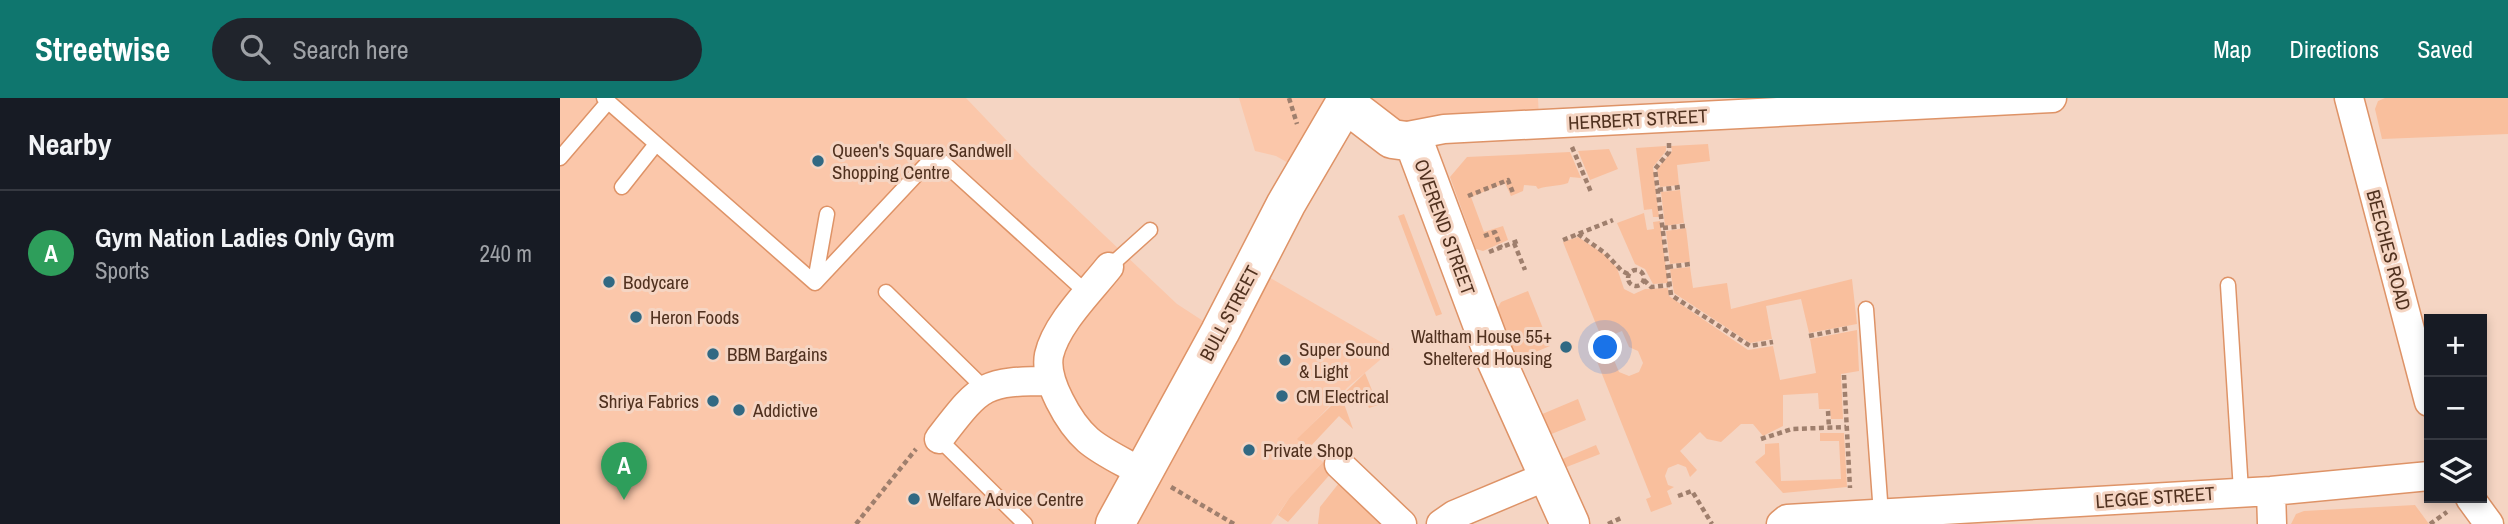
<!DOCTYPE html>
<html lang="en">
<head>
<meta charset="utf-8">
<style>
  :root { --surface:#171b24; --page:#20242c; --text:#f1f3f6; --muted:#9ea1a6; --line:#363941; --accent:#0f766e }
  body { margin:0; font-family:"Archivo Narrow",sans-serif; background:var(--page); color:var(--text) }
  .controls { position:absolute; right:21px; bottom:21px; display:grid; overflow:hidden; border-radius:0px; box-shadow:0 4px 10px #0003 }
  .controls button { width:63px; height:63px; display:grid; place-items:center; padding:0; border:0; border-bottom:2px solid var(--line); background:var(--surface); color:var(--text); font:35px sans-serif }
  .you { position:absolute; left:1046px; top:250px; width:24px; height:24px; margin:-18px; border:5px solid #fff; border-radius:50%; background:#1a73e8; box-shadow:0 0 0 10px #1a73e833 }
  .badge { display:grid; place-items:center; width:46px; height:46px; border-radius:50%; background:var(--accent); color:#fff; font-size:23px; font-weight:700 }
  .pin { position:absolute; translate:-50% -58px; filter:drop-shadow(0 2px 4px #0008) }
  .pin::after { content:''; position:absolute; top:37px; width:24px; height:21px; background:inherit; clip-path:polygon(0 0,100% 0,50% 100%) }
  .list { margin:0; padding:0; list-style:none }
  h2 { display:flex; justify-content:space-between; align-items:center; height:91px; margin:0; padding:0 28px; font-size:30px }
  h2 small { font-size:23px; font-weight:400; color:var(--muted) }
  .list li { display:grid; grid-template-columns:46px 1fr auto; gap:21px; align-items:center; box-sizing:border-box; height:126px; padding:0 28px; border-top:2px solid var(--line) }
  .list b { display:block; font-size:26px; white-space:nowrap }
  .list p { margin:0; font-size:23px; white-space:nowrap; color:var(--muted) }
  .list em { font-size:23px; font-style:normal; color:var(--muted) }
  .icon { flex:none; width:38px; height:38px; fill:none; stroke:currentColor; stroke-width:2; stroke-linecap:round; stroke-linejoin:round }
  .map { position:relative; flex:none; width:1948px; height:426px; overflow:hidden }
  header { display:flex; align-items:center; gap:42px; box-sizing:border-box; height:98px; padding:0 35px; background:var(--accent); color:#fff }
  header strong { font-size:33px }
  nav { display:flex; gap:38px; margin-inline-start:auto; font-size:24px }
  .search { width:490px; height:63px; background:var(--page); display:flex; align-items:center; gap:18px; box-sizing:border-box; padding:0 24px; border-radius:38px; color:var(--muted); font-size:26px }
  main { display:flex }
  aside { flex:1; background:var(--surface) }
  .map>svg:first-child { display:block }
  .built { fill:#fbc7aa }
  .green { fill:#f9bf9d }
  .lines { fill:none; stroke-linecap:round; stroke-linejoin:round }
  .lane-casing { stroke:#de9367; stroke-width:17 }
  .street-casing { stroke:#de9367; stroke-width:31 }
  .secondary-casing { stroke:#de9367; stroke-width:41 }
  .path { stroke:#9f7f6d; stroke-width:4.5; stroke-dasharray:5 3.5; stroke-linecap:butt }
  .lane { stroke:#fff; stroke-width:14 }
  .street { stroke:#fff; stroke-width:28 }
  .secondary { stroke:#fff; stroke-width:38 }
  .poi-dot { fill:#316983; stroke:#f5d5c3; stroke-width:2.5 }
  .labels { text-anchor:middle; dominant-baseline:central; stroke-width:6; stroke-linejoin:round; paint-order:stroke }
  .street-label { font-size:19px; fill:#50311f; stroke:#f5d5c3 }
  .poi-label { font-size:19px; fill:#50311f; stroke:#f5d5c3; text-anchor:start }
</style>
</head>
<body>
<header>
<strong>Streetwise</strong>
<div class="search"><svg class="icon" aria-label="search" viewBox="0 0 24 24"><circle cx="10" cy="10" r="6"/><path d="M15 15l6 6"/></svg>Search here</div>
<nav><a>Map</a><a>Directions</a><a>Saved</a></nav>
</header>
<main>
<aside>
<h2>Nearby<small></small></h2>
<ul class="list">
<li><span class="badge" style="background:#2e9e5b">A</span><div><b>Gym Nation Ladies Only Gym</b><p>Sports</p></div><em>240 m</em></li>
</ul>
</aside>
<div class="map">
<svg width="1948" height="426" viewBox="0 0 1948 426">
  <rect width="100%" height="100%" fill="#f5d5c3"/>
  <path class="built" d="M0 0H406L470 67 617 206 660 234 693 170 833 251 788 289 738 341 763 364 730 399 711 426H0Z
    M679 0H978L979 21 832 41 785 5 744 74 716 58 695 53Z"/>
  <path class="green" d="M1825 0H1948V36L1822 41 1815 11 1818 3Z
    M1148 46 1150 63 1117 67 1119 87 1100 89 1097 71 1112 53 1111 48Z
    M1106 48V53L1093 69 1099 119H1093L1092 111 1084 112 1076 50Z
    M1049 51 1058 71 1030 82 1018 53Z
    M1010 54 1021 80 1010 79 1008 85C997 89 988 87 978 91L976 88 964 87 963 93 951 98 945 85 911 99 924 134 943 128 948 142 923 153 916 151 890 79 907 59Z
    M1120 92 1124 125 1105 128 1101 94Z
    M1084 115 1087 132 1094 131 1093 124 1100 123 1108 185 1093 186 1085 171 1075 166 1057 125Z
    M844 116 882 216 876 218 838 118Z
    M1126 130 1130 164 1110 166 1106 133Z
    M1018 139 1044 156 1057 170 1064 191 1074 196 1085 191 1108 190 1109 198 1188 252 1213 248 1220 282 1256 275 1250 241 1297 232 1299 273 1281 276 1283 321H1271L1270 311H1259L1258 295 1223 297V328L1203 338 1193 326H1181L1161 344 1147 341 1140 334 1120 353 1137 372 1130 379 1126 369 1118 366 1108 370 1105 378 1108 387 1114 389 1107 393 1112 406 1091 414 1086 401 1091 399 1036 261 1051 255 1059 274 1069 278 1079 274 1083 265 1078 253 1069 249 1062 233 1042 241 1003 144Z
    M1130 169 1133 190 1167 185 1171 211 1292 181 1297 226 1249 235 1241 201 1206 208 1212 241 1190 245 1114 195 1110 171Z
    M968 193 990 248 961 260 960 255 954 254 937 211 941 204Z
    M805 275 818 307 809 310 802 293 782 300 793 331 779 318 748 351 737 341Z
    M1018 301 1026 322 989 337 980 317Z
    M1260 335H1284L1287 389 1223 395 1195 364 1205 356V346L1219 345 1221 383 1281 381 1279 343H1260Z
    M1036 347 1040 356 1004 370 1000 362Z
    M763 364 773 373 728 424 718 417 730 399Z
    M779 385 828 426H758L760 409Z
    M1855 407 1869 426H1731L1736 416 1744 413Z"/>
  <g class="lines">
    <g class="lane-casing">
      <path id="lane" d="M44 0 255 185 375 57 528 196
        M0 60 48 4
        M62 89 96 46
        M549 169 590 132
        M255 183 267 116
        M1668 187 1681 393
        M326 194 424 290
        M1306 211 1321 416
        M379 341 465 426"/>
    </g>
    <g class="street-casing">
      <path id="street" d="M1789 0 1869 304
        M832 41 884 31 1492 0
        M549 169C530 193 496 226 489 257 484 282 509 325 528 342 543 355 566 365 583 375
        M379 341C421 287 422 283 491 283
        M779 366 842 426
        M1711 393 1712 426
        M1910 400 1929 426
        M881 426 894 417 987 378
        M1221 426 1227 421 1711 393 1869 378"/>
    </g>
    <g class="secondary-casing">
      <path id="secondary" d="M785 5 832 41 854 44 933 255 1010 426
        M555 426 660 234 726 106 788 0"/>
    </g>
    <path class="path" d="M729 0 737 26
      M1109 45V54L1095 71 1111 197 1190 248 1213 244
      M1012 49 1031 94
      M1098 92 1120 89
      M908 98 948 82 953 95
      M1103 130 1125 128
      M1018 136 1045 155 1062 173 1068 176
      M924 138 935 134 941 150
      M1003 142 1053 122
      M954 145 965 172
      M929 154 958 143
      M1108 169 1130 166
      M1068 180a8 8 0 1 1 16 0a8 8 0 1 1-16 0Z
      M1084 182 1091 189 1110 187
      M1249 238 1289 230
      M970 262 985 256
      M1284 277 1290 390
      M1268 313 1269 330
      M1201 341 1232 331 1286 329
      M611 389 674 426
      M1118 398 1132 393 1152 426
      M296 426 356 351
      M1048 426 1061 420
      M1870 426 1887 414"/>
    <use href="#lane" class="lane"/>
    <use href="#street" class="street"/>
    <use href="#secondary" class="secondary"/>
  </g>
  <g class="poi-dot">
    <circle cx="258" cy="63" r="7"/>
    <circle cx="49" cy="184" r="7"/>
    <circle cx="76" cy="219" r="7"/>
    <circle cx="1006" cy="249" r="7"/>
    <circle cx="153" cy="256" r="7"/>
    <circle cx="725" cy="262" r="7"/>
    <circle cx="722" cy="298" r="7"/>
    <circle cx="153" cy="303" r="7"/>
    <circle cx="179" cy="312" r="7"/>
    <circle cx="689" cy="352" r="7"/>
    <circle cx="354" cy="401" r="7"/>
  </g>
  <g class="labels">
    <g class="street-label">
      <text transform="translate(1078 21) rotate(-3)">HERBERT STREET</text>
      <text transform="translate(885 129) rotate(70)">OVEREND STREET</text>
      <text transform="translate(1829 152) rotate(75)">BEECHES ROAD</text>
      <text transform="translate(669 215) rotate(-62)">BULL STREET</text>
      <text transform="translate(1595 399) rotate(-4)">LEGGE STREET</text>
    </g>
    <g class="poi-label">
      <text x="272" y="52">Queen's Square Sandwell<tspan x="272" dy="22">Shopping Centre</tspan></text>
      <text x="63" y="184">Bodycare</text>
      <text x="90" y="219">Heron Foods</text>
      <text x="992" y="238" text-anchor="end">Waltham House 55+<tspan x="992" dy="22">Sheltered Housing</tspan></text>
      <text x="739" y="251">Super Sound<tspan x="739" dy="22">&amp; Light</tspan></text>
      <text x="167" y="256">BBM Bargains</text>
      <text x="736" y="298">CM Electrical</text>
      <text x="139" y="303" text-anchor="end">Shriya Fabrics</text>
      <text x="193" y="312">Addictive</text>
      <text x="703" y="352">Private Shop</text>
      <text x="368" y="401">Welfare Advice Centre</text>
    </g>
  </g>
</svg>
<div class="controls">
<button>+</button>
<button>−</button>
<button><svg class="icon" aria-label="layers" viewBox="0 0 24 24"><path d="M12 4l9 5-9 5-9-5zM3 14l9 5 9-5"/></svg></button>
</div>
<div class="you"></div>
<div class="pin badge" style="left:64px;top:402px;background:#2e9e5b">A</div>
</div>
</main>
</body>
</html>
